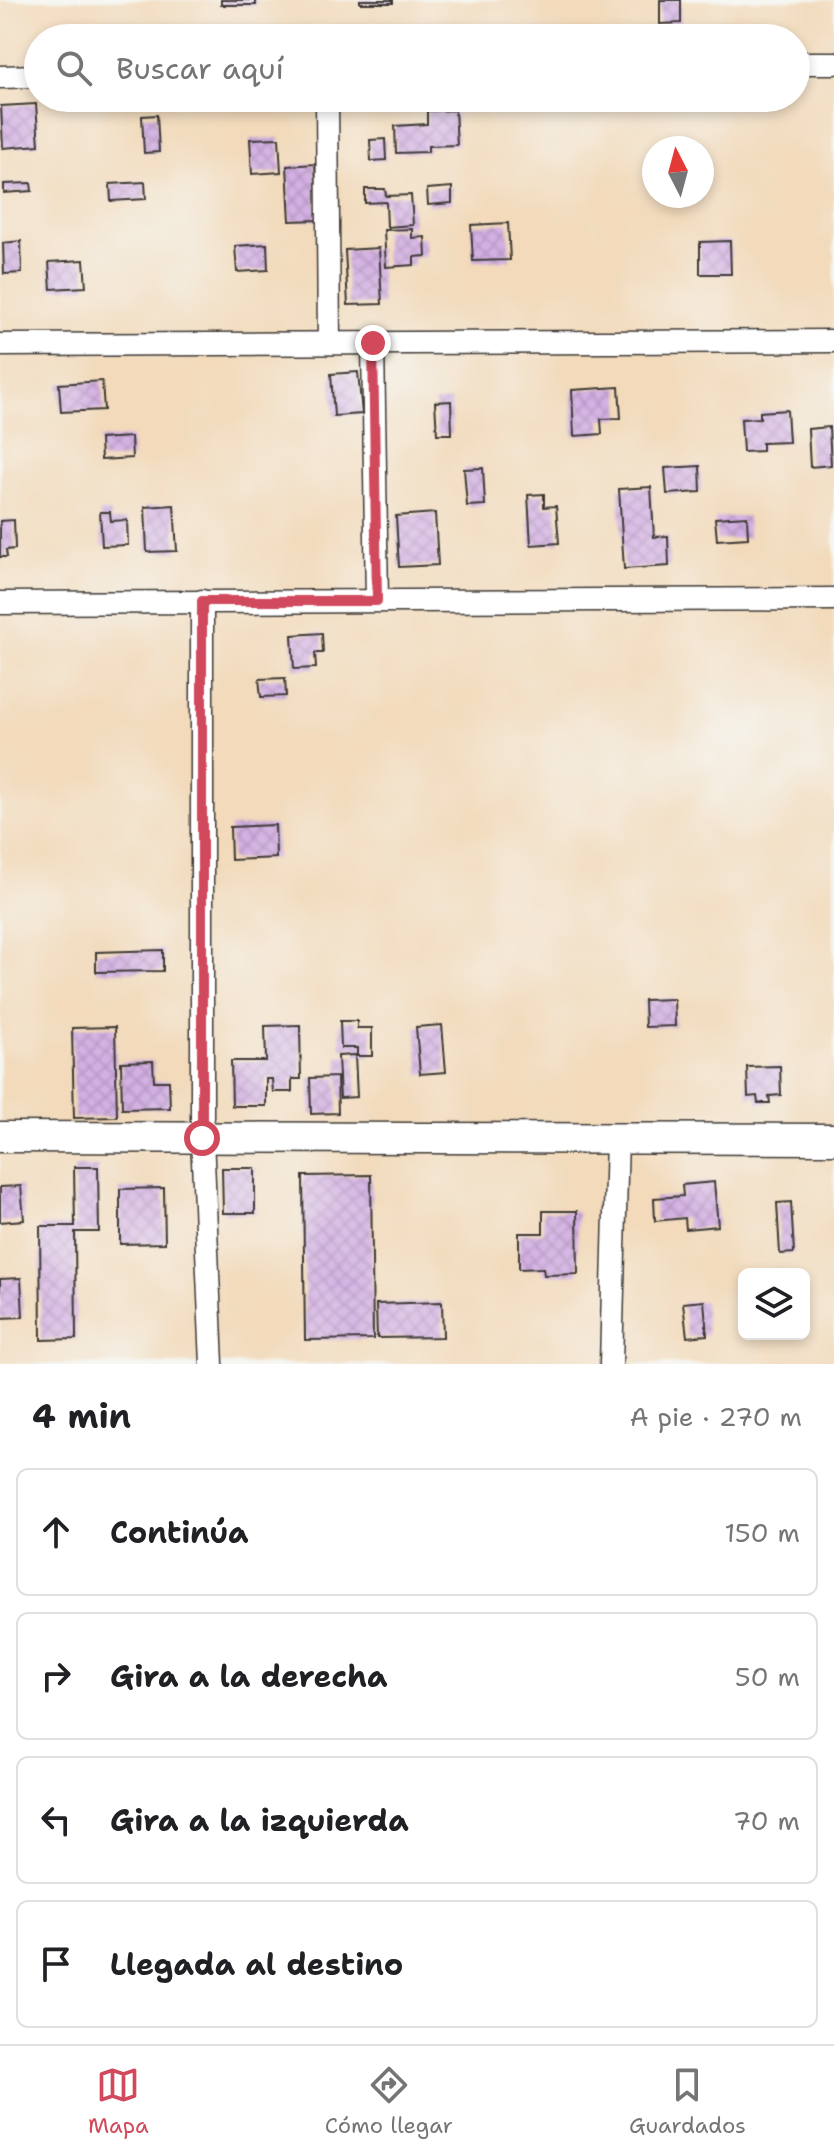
<!DOCTYPE html>
<html lang="es">
<head>
<meta charset="utf-8">
<style>
  :root { --surface:#fff; --page:#f2f2f2; --text:#202124; --muted:#757577; --line:#e0e0e0; --accent:#d1495b }
  body { margin:0; font-family:"Shantell Sans",sans-serif; background:var(--page); color:var(--text) }
  .controls { position:absolute; right:24px; bottom:24px; display:grid; overflow:hidden; border-radius:12px; box-shadow:0 4px 12px #0003 }
  .controls button { width:72px; height:72px; display:grid; place-items:center; padding:0; border:0; border-bottom:2px solid var(--line); background:var(--surface); color:var(--text); font:40px sans-serif }
  .compass { position:absolute; left:642px; top:136px; width:72px; height:72px; border-radius:50%; background:var(--surface); box-shadow:0 4px 12px #0003; rotate:354deg }
  .stop { position:absolute; width:24px; height:24px; margin:-18px; border:6px solid #d1495b; border-radius:50%; background:#fff }
  .stop.end { background:#d1495b; border-color:#fff; box-shadow:0 2px 8px #0008 }
  .list { margin:0; padding:0; list-style:none }
  h2 { display:flex; justify-content:space-between; align-items:center; height:104px; margin:0; padding:0 32px; font-size:34px }
  h2 small { font-size:26px; font-weight:400; color:var(--muted) }
  .list li { display:grid; grid-template-columns:52px 1fr auto; gap:24px; align-items:center; box-sizing:border-box; height:128px; margin:0 16px 16px; padding:0 16px; border:2px solid var(--line); border-radius:12px }
  .list b { display:block; font-size:30px; white-space:nowrap }
  .list em { font-size:26px; font-style:normal; color:var(--muted) }
  .icon { flex:none; width:44px; height:44px; fill:none; stroke:currentColor; stroke-width:2; stroke-linecap:round; stroke-linejoin:round }
  .map { position:relative; flex:none; width:834px; height:1364px; overflow:hidden }
  .search { position:absolute; background:var(--surface); box-shadow:0 4px 12px #0003; left:24px; right:24px; top:24px; height:88px; display:flex; align-items:center; gap:20px; box-sizing:border-box; padding:0 28px; border-radius:44px; color:var(--muted); font-size:30px }
  .sheet { height:680px; background:var(--surface) }
  nav { display:flex; justify-content:space-around; align-items:center; box-sizing:border-box; height:112px; border-top:2px solid var(--line); background:var(--surface); font-size:22px; color:var(--muted) }
  nav a { display:grid; justify-items:center; gap:4px }
  nav .on { color:var(--accent) }
  .map>svg:first-child { display:block }
  .building { fill:url(#building-cross-hatch) }
  .lines { fill:none; stroke-linecap:round; stroke-linejoin:round }
  .street-casing { stroke:#3c3834; stroke-width:25 }
  .secondary-casing { stroke:#3c3834; stroke-width:33 }
  .street { stroke:#fff; stroke-width:22 }
  .secondary { stroke:#fff; stroke-width:30 }
  .route { stroke:#d1495b; stroke-width:10 }
</style>
</head>
<body>
<div class="map">
<svg width="834" height="1364" viewBox="0 0 834 1364">
  <defs>
    <pattern id="building-cross-hatch" width="8" height="8" patternUnits="userSpaceOnUse" patternTransform="scale(2)"><rect width="8" height="8" fill="#d3b0e3"/><path d="M0 0l8 8M0 8l8-8" fill="none" stroke="#b597c2"/></pattern>
  </defs>
  <rect width="100%" height="100%" fill="#f6f6f2"/>
  <filter id="ink" filterUnits="userSpaceOnUse"><feTurbulence type="fractalNoise" baseFrequency=".0125" numOctaves="2"/><feDisplacementMap in="SourceGraphic" scale="16" xChannelSelector="R" yChannelSelector="G"/><feConvolveMatrix kernelMatrix="1 2 1 2 8 2 1 2 1" color-interpolation-filters="sRGB"/></filter>
  <filter id="wash" filterUnits="userSpaceOnUse"><feTurbulence type="fractalNoise" baseFrequency=".006" numOctaves="4" result="noise"/><feDisplacementMap in="SourceGraphic" scale="32" xChannelSelector="R" yChannelSelector="G"/><feGaussianBlur stdDeviation="1.8" result="paint"/><feColorMatrix in="noise" values="0 0 0 0 0 0 0 0 0 0 0 0 0 0 0 0 0 1.4 0 .05"/><feComposite in="paint" operator="in"/></filter>
  <g filter="url(#wash)">
    <rect width="100%" height="100%" fill="#f2dabb"/>
    <g id="blocks">
      <path class="building" d="M221 0H256V5H221Z
        M360 0H393V3H360Z
        M660 0H681V23L660 24Z
        M36 104 39 145 3 148 1 106Z
        M455 110 457 145 428 146V152L396 153 395 126 427 124V111Z
        M157 115 159 152 144 153 142 116Z
        M279 138 281 172 252 174 250 139Z
        M385 139 386 160 371 161 370 140Z
        M315 164 318 220 290 221 287 166Z
        M145 182 146 199 111 201 110 184Z
        M31 183 32 191 4 193V184Z
        M452 187V203L428 205 427 189Z
        M365 189H385L386 196 411 195 413 225 387 227 386 202 365 203Z
        M508 223 510 260 473 261 471 225Z
        M412 229V238L425 237 426 256 414 257V265L386 267 384 230Z
        M21 241 22 273 4 274 3 243Z
        M730 241 731 274H700V242Z
        M267 244 268 270 237 272 235 246Z
        M379 248 382 304 348 305 345 250Z
        M84 260 86 287 51 289 49 262Z
        M358 372 362 414 334 416 331 374Z
        M102 381 104 410 61 412 59 384Z
        M619 387 621 418 601 419 602 434 574 436 572 390Z
        M451 401 452 434H437L435 402Z
        M787 410 789 442 762 443V451L743 452 741 419 760 418V412Z
        M829 427 831 465 810 467 808 429Z
        M131 437 132 458 101 460 100 439Z
        M700 466 701 492 667 494 665 468Z
        M483 468 485 505 467 506 464 469Z
        M651 487 654 537 668 536 669 566 624 569 619 489Z
        M544 494V507L556 506 559 543 531 545 528 495Z
        M174 505 177 551 147 552 145 507Z
        M100 512H110L111 521 127 520 128 545 102 546Z
        M435 513 438 565 399 567 396 516Z
        M747 516 748 538 717 540 715 518Z
        M14 520 15 549 6 550 7 557H0V521Z
        M322 633 323 653H315L316 668 294 669 292 635Z
        M285 678 286 696 261 697 259 679Z
        M275 825 276 858 231 860 230 827Z
        M163 950V971L96 972V952Z
        M674 999 675 1026 645 1027 644 1000Z
        M340 1021H357V1028H372V1056H357V1048H341Z
        M300 1025 301 1079H292V1092H273L272 1079H266V1106H232L231 1061H266L265 1026Z
        M442 1025 446 1072 420 1074 416 1027Z
        M115 1027 117 1117 74 1118 72 1028Z
        M355 1055 357 1097 340 1098 338 1056Z
        M153 1061 154 1081H169L170 1108 122 1109 121 1062Z
        M780 1066 781 1095 769 1096 770 1103H758L757 1096 748 1097 747 1067Z
        M337 1077 338 1113 311 1114 310 1078Z
        M74 1167H98L99 1232H75L76 1339 41 1340 40 1226H75Z
        M222 1168H255V1213H223Z
        M371 1175 373 1339 305 1340 303 1176Z
        M714 1182 718 1226 686 1229 685 1218 655 1221 654 1198 683 1196 682 1185Z
        M21 1186 24 1220 0 1222V1187Z
        M164 1188 165 1243 120 1244V1189Z
        M791 1202 794 1253 780 1254 777 1203Z
        M543 1211H577L578 1274 544 1275 543 1268 519 1269V1233H543Z
        M21 1278 23 1317 0 1318V1279Z
        M704 1301 707 1335 687 1337 683 1303Z
        M442 1302 443 1337 377 1338 376 1304Z"/>
    </g>
  </g>
  <g filter="url(#ink)">
    <use href="#blocks" fill-opacity="0" stroke="#3c3834" stroke-width="2"/>
    <g class="lines">
      <g class="street-casing">
        <path id="street" d="M796 63H834
          M0 77 38 76
          M327 98 329 343
          M373 343 377 601
          M0 345 834 341
          M202 601V1138L212 1364
          M0 603 834 599
          M611 1364 617 1138"/>
      </g>
      <g class="secondary-casing">
        <path id="secondary" d="M0 1137 834 1139"/>
      </g>
      <use href="#street" class="street"/>
      <use href="#secondary" class="secondary"/>
    </g>
  </g>
  <g class="lines" filter="url(#ink)">
    <path class="route" d="M202 1138V601H377L373 343"/>
  </g>
</svg>
<div class="controls">
<button><svg class="icon" aria-label="layers" viewBox="0 0 24 24"><path d="M12 4l9 5-9 5-9-5zM3 14l9 5 9-5"/></svg></button>
</div>
<svg class="compass" viewBox="-18 -18 36 36"><path d="M0-13l5 13h-10z" fill="#e53935"/><path d="M0 13l5-13h-10z" fill="#757577"/></svg>
<div class="stop" style="left:202px;top:1138px"></div>
<div class="stop end" style="left:373px;top:343px"></div>
<div class="search"><svg class="icon" aria-label="search" viewBox="0 0 24 24"><circle cx="10" cy="10" r="6"/><path d="M15 15l6 6"/></svg>Buscar aquí</div>
</div>
<section class="sheet">
<h2>4 min<small>A pie · 270 m</small></h2>
<ul class="list">
<li><svg class="icon" aria-label="ahead" viewBox="0 0 24 24"><path d="M12 20V5M6 11l6-6 6 6"/></svg><div><b>Continúa</b></div><em>150 m</em></li>
<li><svg class="icon" aria-label="right" viewBox="0 0 24 24"><path d="M7 20v-9h11M14 6l5 5-5 5"/></svg><div><b>Gira a la derecha</b></div><em>50 m</em></li>
<li><svg class="icon" aria-label="left" viewBox="0 0 24 24"><path d="M17 20v-9H6M10 6l-5 5 5 5"/></svg><div><b>Gira a la izquierda</b></div><em>70 m</em></li>
<li><svg class="icon" aria-label="arrive" viewBox="0 0 24 24"><path d="M6 21V4h12l-3 4 3 4H6"/></svg><div><b>Llegada al destino</b></div></li>
</ul>
</section>
<nav>
<a class="on"><svg class="icon" aria-label="map" viewBox="0 0 24 24"><path d="M3 6l6-2 6 2 6-2v14l-6 2-6-2-6 2zM9 4v14M15 6v14"/></svg>Mapa</a>
<a><svg class="icon" aria-label="directions" viewBox="0 0 24 24"><path d="M12 3l9 9-9 9-9-9zM9 14v-3h6M13 9l2 2-2 2"/></svg>Cómo llegar</a>
<a><svg class="icon" aria-label="saved" viewBox="0 0 24 24"><path d="M7 4h10v16l-5-4-5 4z"/></svg>Guardados</a>
</nav>
</body>
</html>
